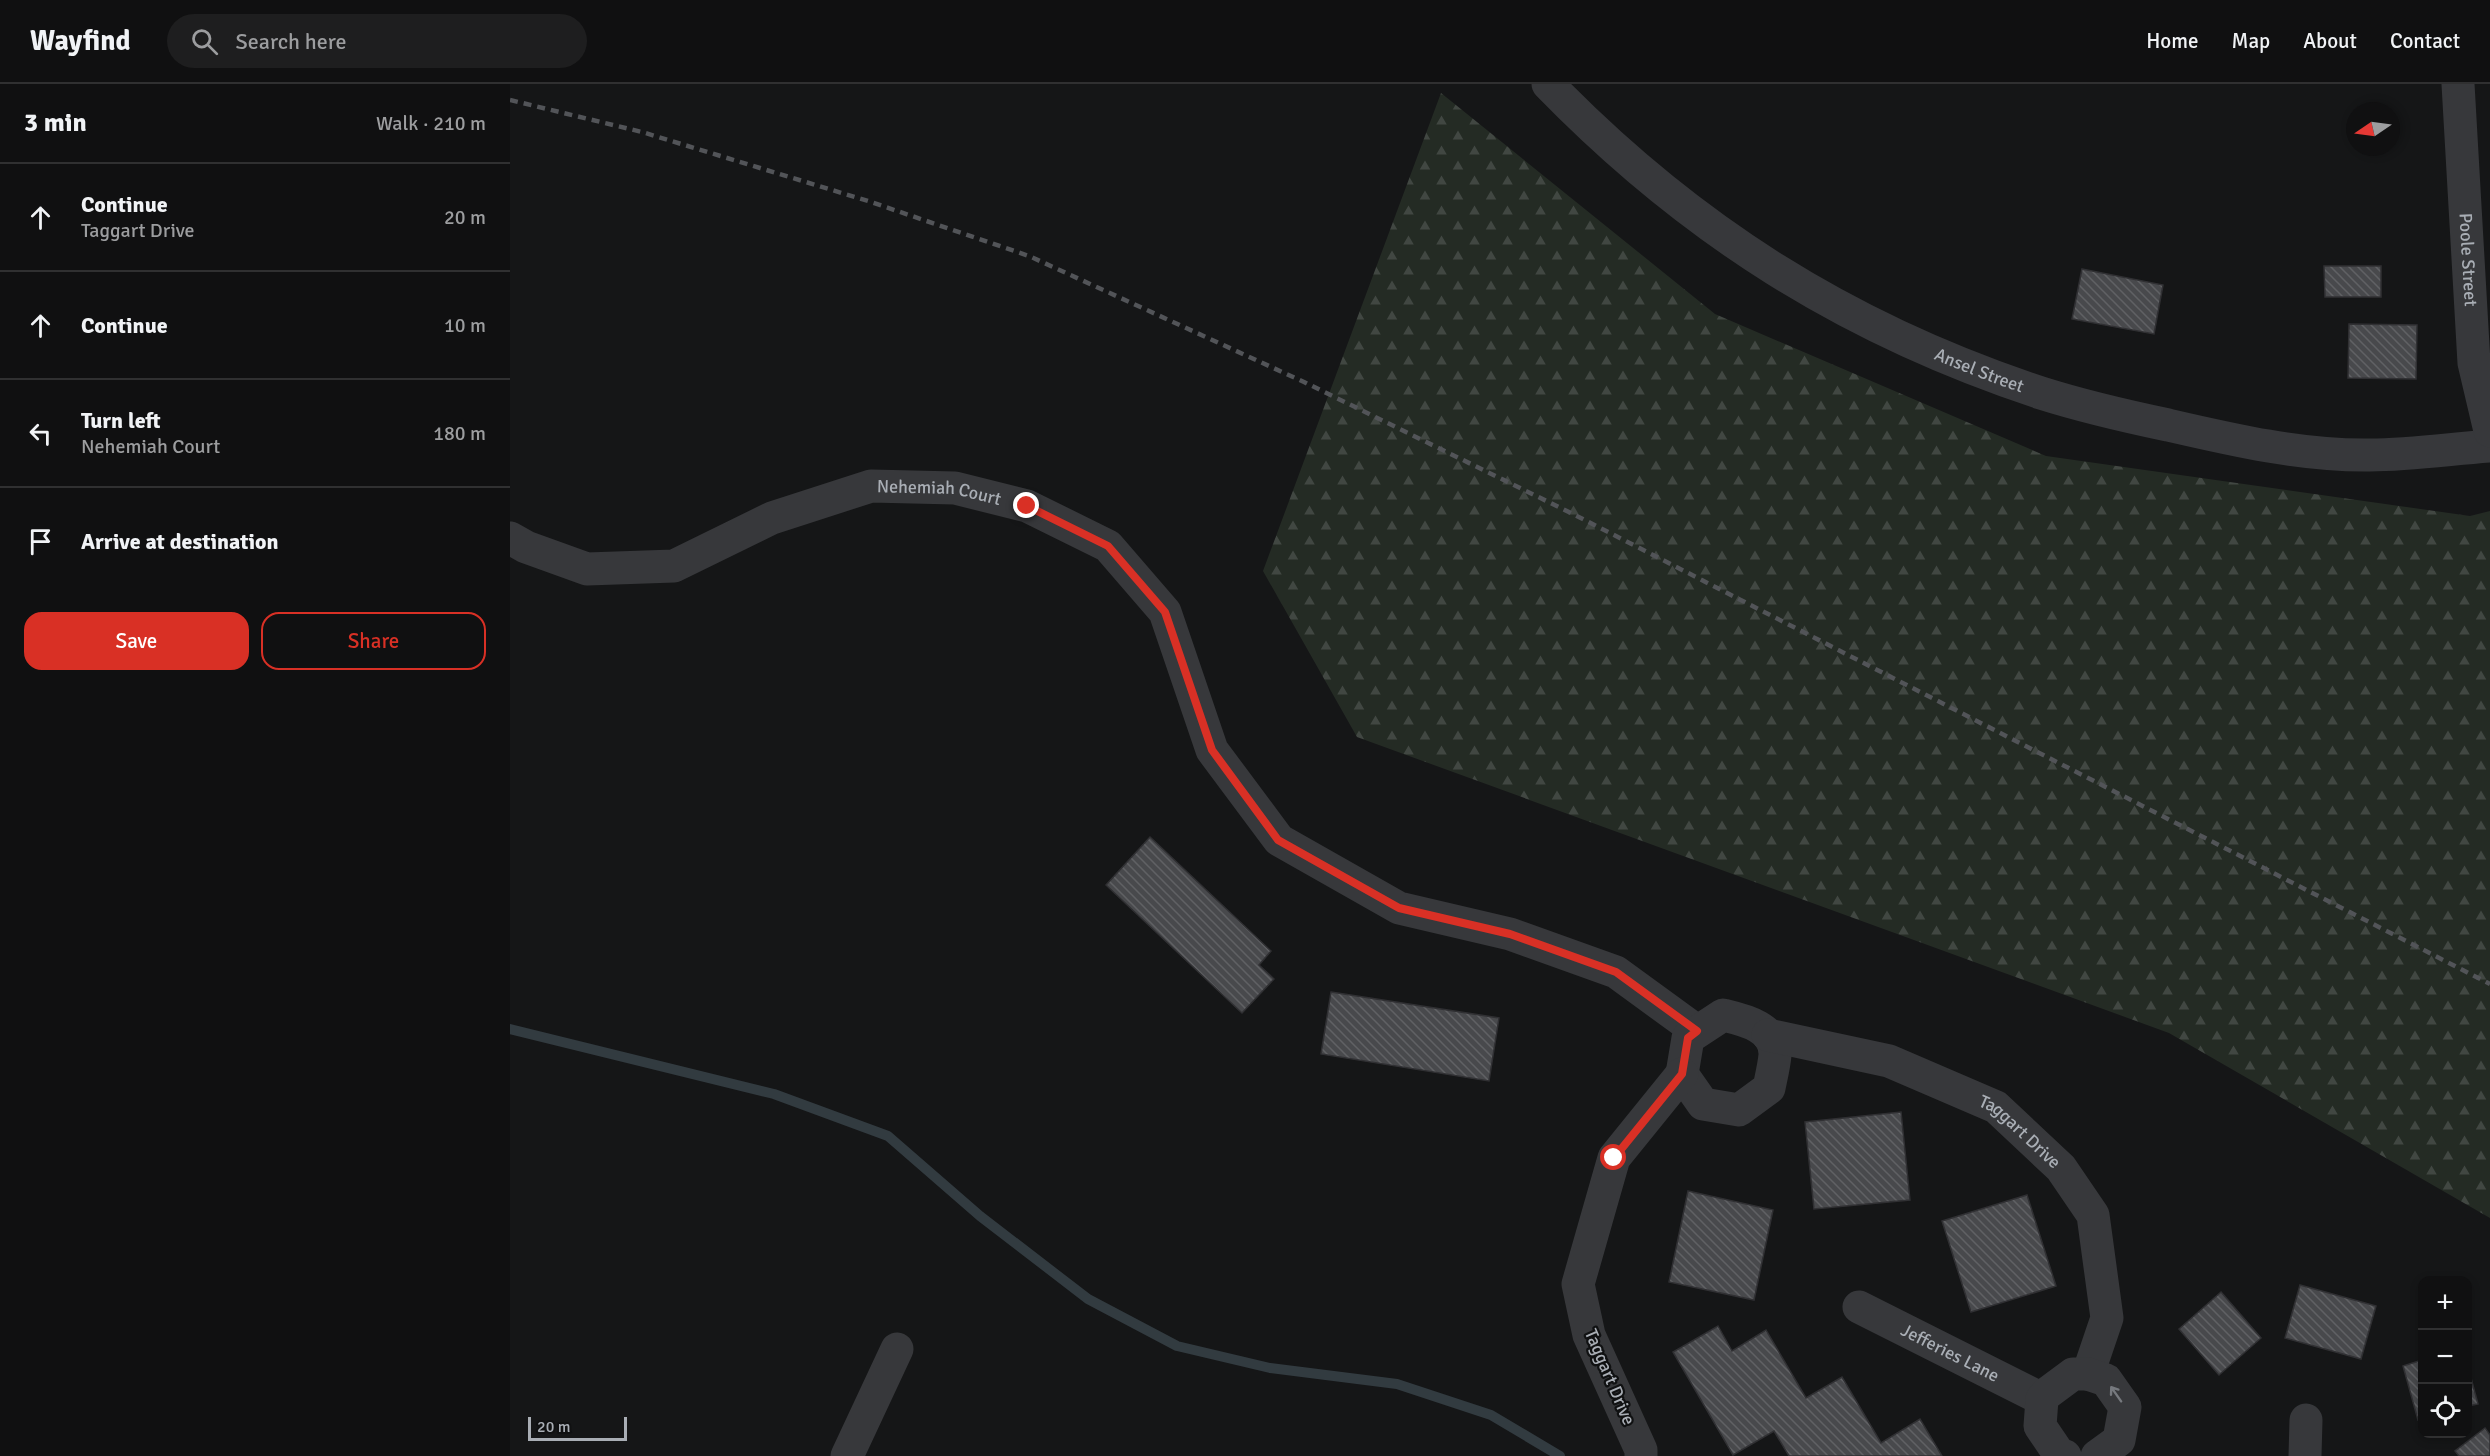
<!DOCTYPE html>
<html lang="en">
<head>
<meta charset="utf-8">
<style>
  :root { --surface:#101011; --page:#1e1e1f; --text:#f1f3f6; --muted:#9c9d9f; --line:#303031; --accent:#d93025 }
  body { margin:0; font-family:Signika,sans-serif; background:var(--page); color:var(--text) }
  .controls { position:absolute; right:18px; bottom:18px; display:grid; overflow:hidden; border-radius:12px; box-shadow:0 3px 9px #0003 }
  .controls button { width:54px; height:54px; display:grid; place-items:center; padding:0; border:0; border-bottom:2px solid var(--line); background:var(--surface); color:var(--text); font:30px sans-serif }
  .compass { position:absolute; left:1836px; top:18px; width:54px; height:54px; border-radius:50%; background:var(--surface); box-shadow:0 3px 9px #0003; rotate:257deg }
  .scale { position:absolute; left:18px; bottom:15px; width:99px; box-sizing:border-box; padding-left:6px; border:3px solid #a9aeb5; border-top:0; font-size:16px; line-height:21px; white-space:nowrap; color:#a9aeb5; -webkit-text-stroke:4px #101112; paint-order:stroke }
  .stop { position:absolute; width:18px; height:18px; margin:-14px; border:4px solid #d93025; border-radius:50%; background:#fff }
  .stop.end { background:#d93025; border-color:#fff; box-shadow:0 2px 6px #0008 }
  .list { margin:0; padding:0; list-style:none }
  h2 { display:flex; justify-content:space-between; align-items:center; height:78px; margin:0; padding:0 24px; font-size:26px }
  h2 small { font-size:20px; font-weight:400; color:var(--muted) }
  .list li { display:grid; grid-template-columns:39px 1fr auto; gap:18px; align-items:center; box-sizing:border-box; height:108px; padding:0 24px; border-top:2px solid var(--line) }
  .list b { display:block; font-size:22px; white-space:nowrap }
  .list p { margin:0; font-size:20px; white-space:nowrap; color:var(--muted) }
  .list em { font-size:20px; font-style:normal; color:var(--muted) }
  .actions { display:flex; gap:12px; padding:18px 24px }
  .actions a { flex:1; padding:14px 0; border:2px solid var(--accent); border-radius:18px; text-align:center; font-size:21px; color:var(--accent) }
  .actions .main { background:var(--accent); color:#fff }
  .icon { flex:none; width:33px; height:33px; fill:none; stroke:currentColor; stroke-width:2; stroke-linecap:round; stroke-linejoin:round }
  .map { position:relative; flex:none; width:1980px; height:1372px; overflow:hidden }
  header { display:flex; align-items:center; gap:36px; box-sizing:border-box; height:84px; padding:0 30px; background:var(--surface); border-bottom:2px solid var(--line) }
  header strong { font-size:28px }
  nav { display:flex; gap:33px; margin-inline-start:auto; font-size:21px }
  .search { width:420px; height:54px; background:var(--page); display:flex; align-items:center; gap:15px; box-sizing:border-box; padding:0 21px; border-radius:33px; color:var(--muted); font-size:22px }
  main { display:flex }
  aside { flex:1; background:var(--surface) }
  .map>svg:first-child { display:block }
  .forest { fill:url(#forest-firs) }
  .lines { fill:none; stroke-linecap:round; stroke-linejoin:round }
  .stream { stroke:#323b40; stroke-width:10 }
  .building { fill:url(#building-back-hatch); stroke:#303033; stroke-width:1.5 }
  .minor { stroke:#37383b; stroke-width:33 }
  .rail { stroke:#525458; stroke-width:4.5; stroke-dasharray:8 6; stroke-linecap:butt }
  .oneway { stroke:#76797e }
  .route { stroke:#d93025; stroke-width:8 }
  .labels { text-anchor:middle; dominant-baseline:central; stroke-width:4.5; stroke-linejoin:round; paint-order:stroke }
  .street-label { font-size:18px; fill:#a9aeb5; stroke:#101112 }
</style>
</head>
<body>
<header>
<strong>Wayfind</strong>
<div class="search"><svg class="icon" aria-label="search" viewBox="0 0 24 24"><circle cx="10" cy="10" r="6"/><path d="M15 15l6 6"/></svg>Search here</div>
<nav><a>Home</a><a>Map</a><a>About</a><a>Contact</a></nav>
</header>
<main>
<aside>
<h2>3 min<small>Walk · 210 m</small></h2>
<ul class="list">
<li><svg class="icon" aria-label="ahead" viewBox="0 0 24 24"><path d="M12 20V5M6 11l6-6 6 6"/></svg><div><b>Continue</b><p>Taggart Drive</p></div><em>20 m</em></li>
<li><svg class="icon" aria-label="ahead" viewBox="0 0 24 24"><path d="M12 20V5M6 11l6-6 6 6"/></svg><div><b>Continue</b></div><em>10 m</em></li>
<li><svg class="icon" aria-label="left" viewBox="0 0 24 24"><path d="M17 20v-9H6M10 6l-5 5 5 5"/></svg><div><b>Turn left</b><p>Nehemiah Court</p></div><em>180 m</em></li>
<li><svg class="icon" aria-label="arrive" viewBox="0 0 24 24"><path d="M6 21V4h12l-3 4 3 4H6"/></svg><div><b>Arrive at destination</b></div></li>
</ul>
<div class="actions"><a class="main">Save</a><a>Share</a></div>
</aside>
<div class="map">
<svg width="1980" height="1372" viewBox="0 0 1980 1372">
  <defs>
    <pattern id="forest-firs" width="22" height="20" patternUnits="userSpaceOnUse" patternTransform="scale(1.5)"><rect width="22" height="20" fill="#242b24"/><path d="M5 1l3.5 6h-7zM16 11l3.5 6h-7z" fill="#414742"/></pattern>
    <pattern id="building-back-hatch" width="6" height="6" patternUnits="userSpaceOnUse" patternTransform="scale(1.5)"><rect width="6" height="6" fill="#48494c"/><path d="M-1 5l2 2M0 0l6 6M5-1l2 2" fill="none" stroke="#606164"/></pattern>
  </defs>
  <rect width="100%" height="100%" fill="#151617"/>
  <path class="forest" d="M931 9 1205 230 1536 372 1960 432 1980 427V1134L1659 949 847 653 753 487Z"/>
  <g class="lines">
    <path class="stream" d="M0 945 264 1010 378 1052 470 1132 578 1215 667 1262 760 1284 887 1300 981 1331 1050 1372"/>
  </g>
  <path class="building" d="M1814 182H1871V213H1815Z
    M1572 185 1653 201 1644 250 1562 235Z
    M1839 240 1907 241 1906 295 1838 294Z
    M640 753 761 867 749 881 764 895 732 929 596 801Z
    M821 908 989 934 979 997 811 970Z
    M1391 1028 1400 1116 1304 1125 1295 1038Z
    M1178 1107 1263 1126 1244 1216 1159 1198Z
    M1517 1111 1546 1202 1461 1228 1432 1137Z
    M1790 1201 1866 1222 1851 1275 1775 1254Z
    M1711 1208 1751 1254 1709 1291 1669 1245Z
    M1208 1242 1222 1267 1256 1246 1296 1314 1332 1293 1371 1359 1410 1335 1432 1372H1279L1264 1347 1223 1371 1163 1268Z
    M1912 1276V1335L1908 1336 1893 1282Z
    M1958 1283 1968 1320 1958 1322Z
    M1975 1344 1980 1351V1372H1949L1945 1367Z"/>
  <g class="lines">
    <g class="minor">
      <path id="s1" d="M1038 0C1180 146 1337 245 1531 309 1572 322 1615 332 1658 341 1723 356 1792 372 1860 371 1900 371 1940 365 1980 362"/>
      <path id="s2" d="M1948 0 1964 279 1980 347"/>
      <path id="s3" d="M0 454 16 463 77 485 164 482 262 434 361 402 445 404 517 422 598 462 655 528 702 666 769 756 889 824 1000 850 1106 888 1187 947"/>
      <path d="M1213 931C1234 936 1266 943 1265 971 1264 982 1261 994 1259 1004L1229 1026 1193 1020 1172 990 1178 954Z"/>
      <path id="s4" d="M1258 951 1379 977 1486 1023 1551 1084 1583 1131 1597 1234 1578 1290"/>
      <path id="s5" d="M1349 1223 1532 1315"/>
      <path d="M337 1372 387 1265"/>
      <path d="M1131 1372V1366L1079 1251 1068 1200 1104 1074 1172 990"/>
      <path d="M1555 1372 1549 1370 1530 1342 1532 1315 1536 1310 1563 1290H1578L1596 1296 1615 1323 1609 1356 1587 1372"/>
      <path d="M1795 1372 1796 1336"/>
    </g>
    <path class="rail" d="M0 16 132 48 358 117 519 172 794 298 1063 430 1980 900"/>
  </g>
  <defs><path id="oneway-shaft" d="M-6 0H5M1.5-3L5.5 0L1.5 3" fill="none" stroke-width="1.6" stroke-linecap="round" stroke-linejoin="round" transform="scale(1.5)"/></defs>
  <use class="oneway" href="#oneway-shaft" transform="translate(1606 1310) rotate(-125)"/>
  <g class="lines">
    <path class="route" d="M517 422 598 462 655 528 702 666 768 756 889 824 1000 850 1106 888 1187 947 1178 954 1172 990 1104 1074"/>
  </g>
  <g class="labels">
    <g class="street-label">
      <text stroke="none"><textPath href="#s2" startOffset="176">Poole Street</textPath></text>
      <text stroke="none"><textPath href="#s1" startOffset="522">Ansel Street</textPath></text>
      <text stroke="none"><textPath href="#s3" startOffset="452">Nehemiah Court</textPath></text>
      <text stroke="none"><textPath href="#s4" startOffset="274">Taggart Drive</textPath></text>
      <text stroke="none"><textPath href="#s5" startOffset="102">Jefferies Lane</textPath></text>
      <text transform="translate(1100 1293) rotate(67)">Taggart Drive</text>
    </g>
  </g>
</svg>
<div class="controls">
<button>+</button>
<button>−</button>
<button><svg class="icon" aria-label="locate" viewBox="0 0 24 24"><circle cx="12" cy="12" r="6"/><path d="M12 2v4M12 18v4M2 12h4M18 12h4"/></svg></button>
</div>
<svg class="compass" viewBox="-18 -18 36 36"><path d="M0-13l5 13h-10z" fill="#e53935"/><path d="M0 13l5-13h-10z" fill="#9c9d9f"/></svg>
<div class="scale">20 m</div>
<div class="stop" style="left:1104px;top:1074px"></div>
<div class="stop end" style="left:517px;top:422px"></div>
</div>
</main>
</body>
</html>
